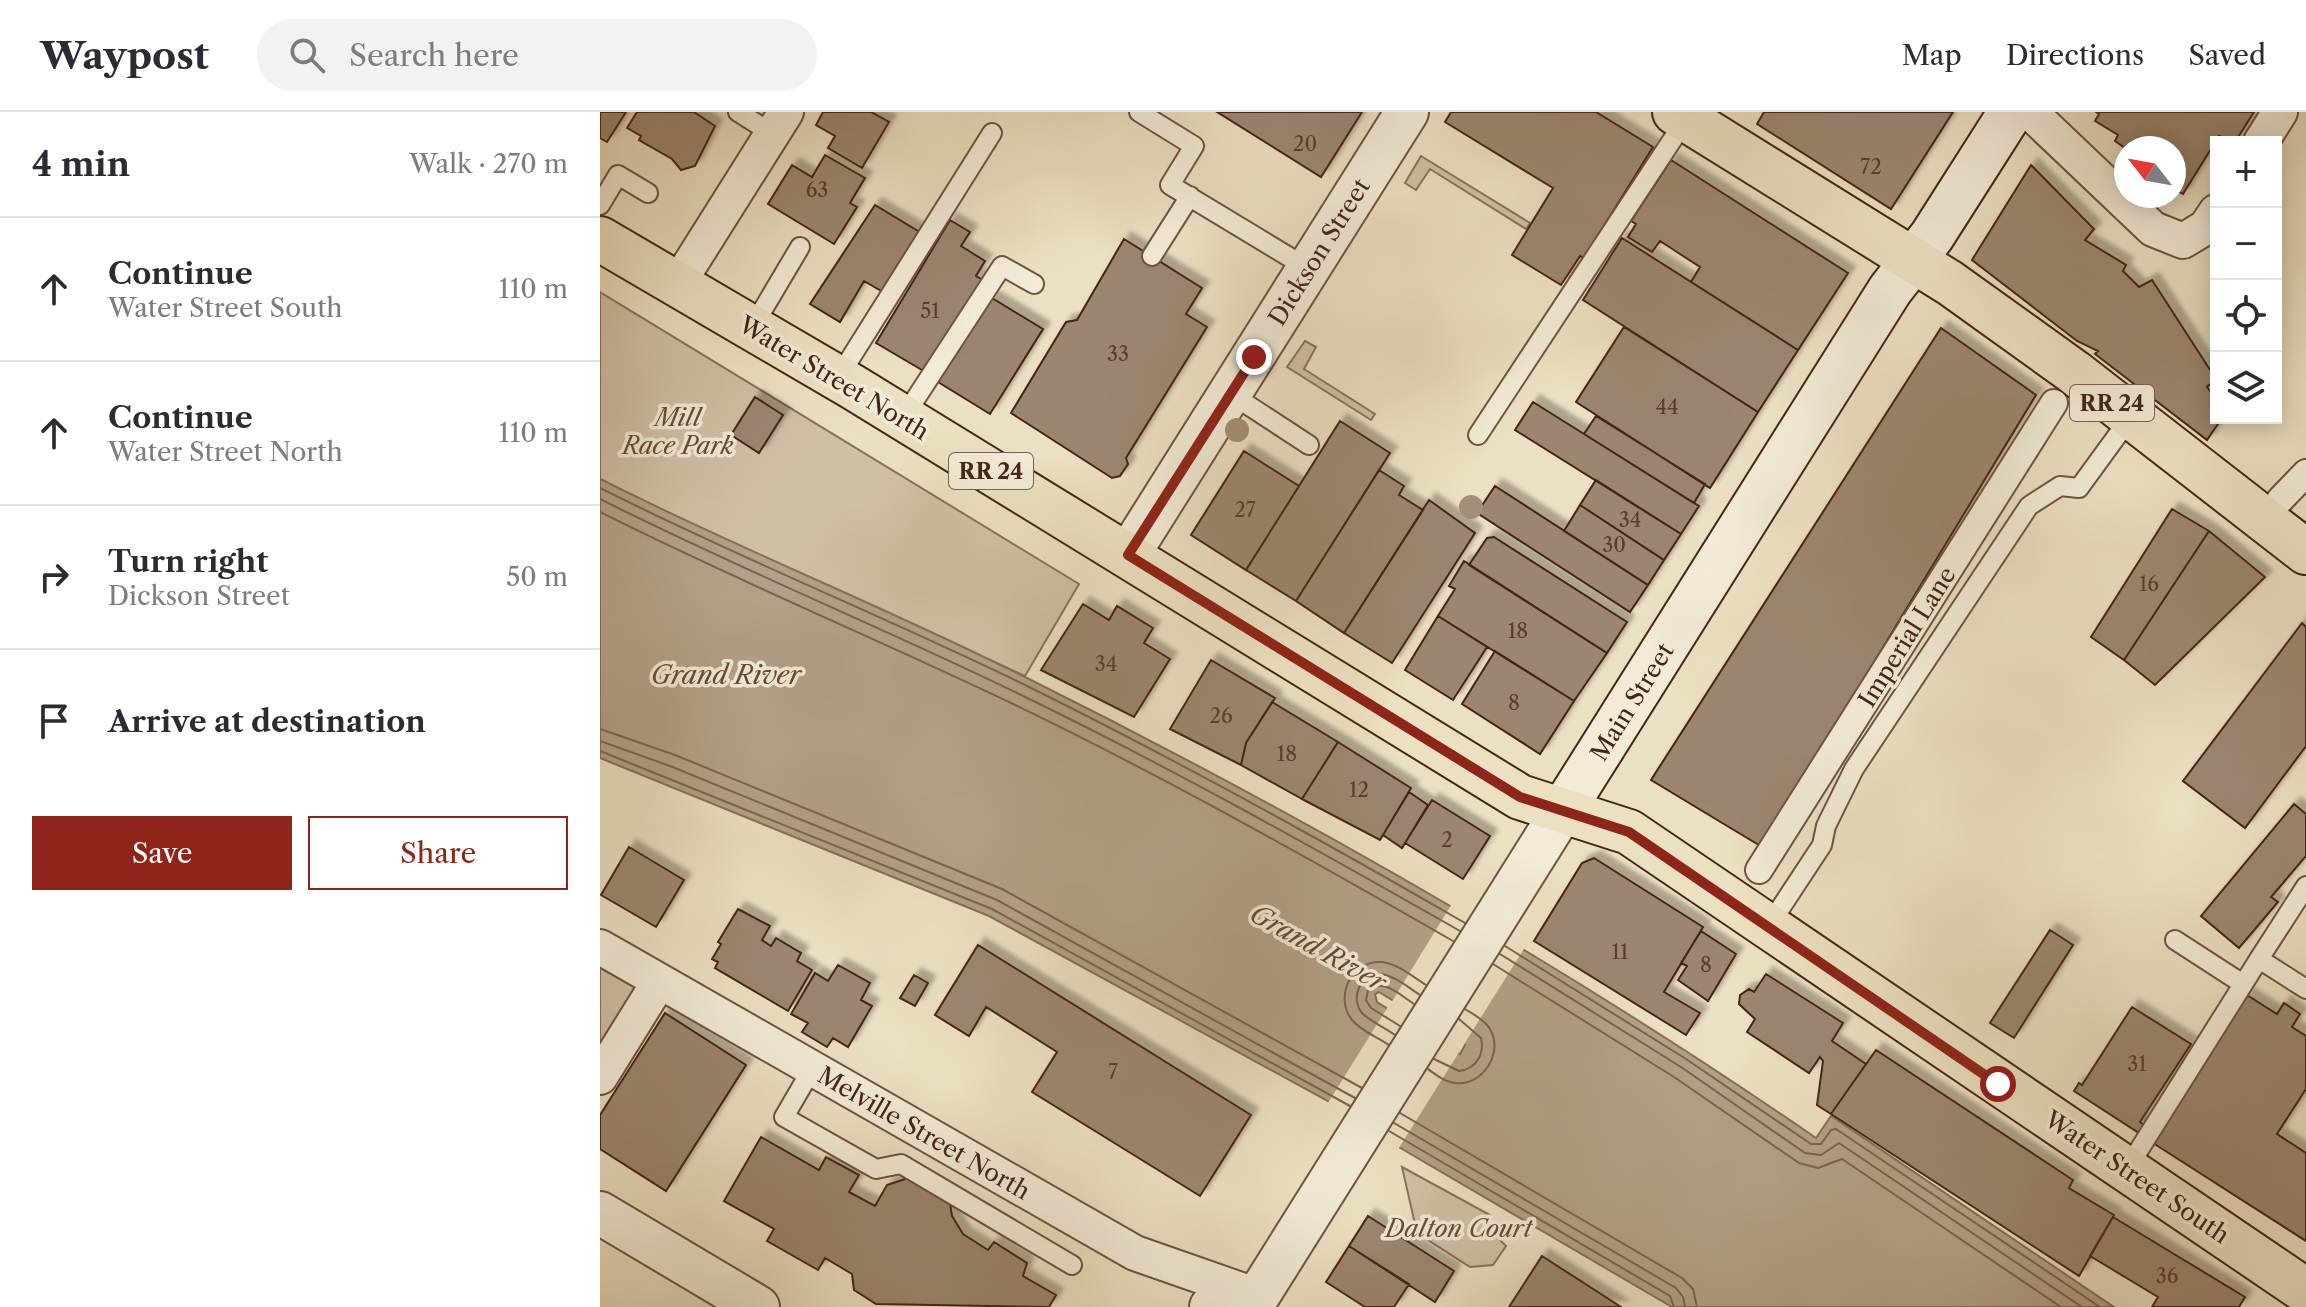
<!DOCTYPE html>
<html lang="en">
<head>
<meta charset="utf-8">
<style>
  :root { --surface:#fff; --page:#f2f2f3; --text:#2b2b33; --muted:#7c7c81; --line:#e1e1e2; --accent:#8f2418 }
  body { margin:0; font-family:"Libre Caslon Text",serif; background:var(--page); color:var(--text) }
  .controls { position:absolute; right:24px; top:24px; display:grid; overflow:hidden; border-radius:0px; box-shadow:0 4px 20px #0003 }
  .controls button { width:72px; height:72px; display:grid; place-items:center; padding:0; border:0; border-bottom:2px solid var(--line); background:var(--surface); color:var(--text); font:40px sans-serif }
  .compass { position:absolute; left:1514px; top:24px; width:72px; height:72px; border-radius:50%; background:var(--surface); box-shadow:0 4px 20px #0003; rotate:301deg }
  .stop { position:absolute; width:24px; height:24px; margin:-18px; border:6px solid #8f2418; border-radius:50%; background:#fff }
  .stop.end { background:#8f2418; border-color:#fff; box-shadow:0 2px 8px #0008 }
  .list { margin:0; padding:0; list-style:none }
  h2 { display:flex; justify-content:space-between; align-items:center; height:104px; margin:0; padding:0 32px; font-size:34px }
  h2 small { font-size:26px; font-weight:400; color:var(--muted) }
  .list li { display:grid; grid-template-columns:52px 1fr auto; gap:24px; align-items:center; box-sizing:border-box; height:144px; padding:0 32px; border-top:2px solid var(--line) }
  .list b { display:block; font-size:30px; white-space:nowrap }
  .list p { margin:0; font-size:26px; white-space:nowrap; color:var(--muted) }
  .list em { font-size:26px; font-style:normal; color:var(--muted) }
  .actions { display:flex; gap:16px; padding:24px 32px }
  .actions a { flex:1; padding:18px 0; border:2px solid var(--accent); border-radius:0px; text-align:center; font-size:28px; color:var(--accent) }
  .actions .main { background:var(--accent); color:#fff }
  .icon { flex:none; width:44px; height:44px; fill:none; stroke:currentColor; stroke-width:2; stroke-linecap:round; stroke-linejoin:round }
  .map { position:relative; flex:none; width:1706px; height:1195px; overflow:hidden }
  header { display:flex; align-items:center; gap:48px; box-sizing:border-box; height:112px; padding:0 40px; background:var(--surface); border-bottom:2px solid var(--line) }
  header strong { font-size:38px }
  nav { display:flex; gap:44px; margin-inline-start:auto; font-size:28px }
  .search { width:560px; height:72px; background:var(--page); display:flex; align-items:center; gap:20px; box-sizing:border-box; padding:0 28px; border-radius:44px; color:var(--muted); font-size:30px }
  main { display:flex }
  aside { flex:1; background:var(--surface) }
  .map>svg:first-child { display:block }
  .green { fill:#d0c0a5; stroke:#8a725d; stroke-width:2 }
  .water { fill:#b3a087; stroke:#876f59; stroke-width:2; fill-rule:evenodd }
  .pier { fill:#ece0c2 }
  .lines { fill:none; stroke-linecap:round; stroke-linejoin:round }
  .shore { stroke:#7c624e; stroke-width:2 }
  .building { fill:#9c866f; stroke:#452515; stroke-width:2; filter:url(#shadow) }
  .service-casing { stroke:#6f5440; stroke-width:22 }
  .pedestrian-casing { stroke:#6f5440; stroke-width:30 }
  .minor-casing { stroke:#6f5440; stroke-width:38 }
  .tertiary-casing { stroke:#6f5440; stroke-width:46 }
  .secondary-casing { stroke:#452515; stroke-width:48 }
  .primary-casing { stroke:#452515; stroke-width:48 }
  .service { stroke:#f3ebd7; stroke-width:18 }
  .pedestrian { stroke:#f3ebd7; stroke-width:26 }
  .minor { stroke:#f3ebd7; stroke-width:34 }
  .tertiary { stroke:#f3ebd7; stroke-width:42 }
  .secondary { stroke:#f3ebd7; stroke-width:44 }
  .primary { stroke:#ece0c2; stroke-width:44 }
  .tree { fill:#a38f77 }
  .route { stroke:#8f2418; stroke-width:10 }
  .labels { text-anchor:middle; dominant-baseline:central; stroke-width:7; stroke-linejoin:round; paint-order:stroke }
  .number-label { font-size:20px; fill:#5b3d2c }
  .shield { fill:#f3ebd7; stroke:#79604f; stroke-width:2 }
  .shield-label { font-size:22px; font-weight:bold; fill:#452515 }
  .street-label { font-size:24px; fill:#452515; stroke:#f3ebd7 }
  .park-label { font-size:24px; font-style:italic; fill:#684c39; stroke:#f3ebd7 }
  .water-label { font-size:26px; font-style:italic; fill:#664a37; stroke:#f3ebd7 }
</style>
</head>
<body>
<header>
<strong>Waypost</strong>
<div class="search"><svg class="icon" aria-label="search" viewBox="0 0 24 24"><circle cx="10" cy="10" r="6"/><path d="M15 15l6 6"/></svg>Search here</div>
<nav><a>Map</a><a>Directions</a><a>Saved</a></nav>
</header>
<main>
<aside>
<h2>4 min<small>Walk · 270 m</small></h2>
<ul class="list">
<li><svg class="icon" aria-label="ahead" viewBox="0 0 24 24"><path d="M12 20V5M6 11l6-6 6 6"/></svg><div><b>Continue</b><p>Water Street South</p></div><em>110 m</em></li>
<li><svg class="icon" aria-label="ahead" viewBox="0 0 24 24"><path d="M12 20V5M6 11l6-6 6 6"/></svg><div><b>Continue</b><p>Water Street North</p></div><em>110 m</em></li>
<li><svg class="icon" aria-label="right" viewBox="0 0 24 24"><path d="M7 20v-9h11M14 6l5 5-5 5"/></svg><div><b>Turn right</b><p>Dickson Street</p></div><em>50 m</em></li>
<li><svg class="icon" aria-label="arrive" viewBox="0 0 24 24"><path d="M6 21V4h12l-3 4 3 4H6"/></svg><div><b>Arrive at destination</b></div></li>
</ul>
<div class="actions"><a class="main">Save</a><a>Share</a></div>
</aside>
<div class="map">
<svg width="1706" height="1195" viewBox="0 0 1706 1195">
  <defs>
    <filter id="shadow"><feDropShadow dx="7" dy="-7" stdDeviation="2" flood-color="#0004"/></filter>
  </defs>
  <rect width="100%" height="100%" fill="#ece0c2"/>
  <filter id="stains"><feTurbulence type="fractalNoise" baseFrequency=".0025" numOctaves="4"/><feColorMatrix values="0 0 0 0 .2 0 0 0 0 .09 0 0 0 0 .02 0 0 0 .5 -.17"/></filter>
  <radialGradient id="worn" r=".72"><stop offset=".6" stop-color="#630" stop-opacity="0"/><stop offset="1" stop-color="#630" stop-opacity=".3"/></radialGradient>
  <path class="green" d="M821 44 930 111 926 117 830 57 816 78 805 71Z
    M0 180 479 472 425 564 99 417 0 367Z
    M705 229 716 235 704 257 775 302 771 308 687 255Z
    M0 854 37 876 0 935Z
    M802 1055 890 1103 886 1113 906 1134 893 1153 870 1155 817 1121Z"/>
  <path class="water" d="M0 367C141 438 288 496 429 567 702 703 965 853 1216 1026L1231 1004 1514 1195H1072L797 1034 726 988 389 804 0 646ZM779 880 865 933 860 942 777 890 775 882Z"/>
  <path class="pier" d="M853 790 927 832 797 1039 726 994 789 893 859 937 860 934 791 891Z"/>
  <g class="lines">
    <path class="shore" d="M0 376C139 446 283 504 423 572 573 646 720 727 865 811
      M0 387C137 456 279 514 417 581 568 654 714 736 860 819
      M0 400C135 468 275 526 411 591 563 664 708 746 853 829
      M0 617 75 643 402 777 762 976
      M0 629 70 654 397 788 755 986
      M0 639 392 797 750 994
      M905 834 1086 947 1211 1032H1221L1231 1018 1236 1017 1500 1195
      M900 842 1081 955 1205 1041 1221 1043 1239 1031 1482 1195
      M893 852 1074 965 1199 1051 1218 1056 1242 1047 1461 1195
      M800 914 771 896 766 888 768 878C784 866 800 883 814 892
      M795 923C785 916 772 910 763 902 749 887 760 861 781 862 795 864 809 876 820 883
      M789 933C777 925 761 919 752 908 734 885 751 848 782 850 798 852 813 865 826 873
      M834 947 859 959C876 957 885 942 881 926L859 907
      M828 957C836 963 845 970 856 971 883 974 904 940 890 917 885 908 874 903 865 897
      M800 1001 1082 1166 1093 1177 1097 1195
      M794 1011 1076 1176 1083 1185 1085 1195
      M789 1019 1070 1184 1074 1195"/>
  </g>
  <path class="building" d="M0 0H26L7 30 0 26Z
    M37 0H94L115 14 95 54 81 58 72 47 39 28 41 24 27 16Z
    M223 0H271L289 10 262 56 228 36 235 24 216 13Z
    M617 0H762L721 65Z
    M851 0H996L1053 35 984 146 980 144 961 173 912 143 953 76 845 10Z
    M1164 0H1353L1291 97 1157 12Z
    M1496 0H1654L1635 30 1619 24 1583 82 1574 77V36L1526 37 1515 29 1518 23 1495 9 1499 2Z
    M225 43 265 66 250 91 257 95 234 132 168 92 192 53 212 65Z
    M1071 48 1248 161 1198 238 1091 170 1100 155 1060 129 1052 140 1028 125 1036 112 1031 109Z
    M1431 53 1494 117 1485 128 1526 153 1523 159 1539 175 1552 168 1616 267 1607 275 1616 287V306H1622L1607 328 1495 242 1498 239 1477 229 1372 148Z
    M275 93 323 122 283 180 264 169 240 210 210 192Z
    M350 108 370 120 361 134 385 149 376 164 383 168 327 261 276 231Z
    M1022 126 1198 238 1158 300 983 188Z
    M524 127 602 176 586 202 607 215 526 346 528 352 520 364 512 366 411 301 466 210 477 208Z
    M392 186 443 217 390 302 338 270Z
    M1024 215 1158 300 1110 376 976 290Z
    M1341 216 1436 283 1162 735 1051 668Z
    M155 285 183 303 159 341 131 323Z
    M933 290 1099 394 1081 422 915 318Z
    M996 304 1105 372 1094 391 984 322Z
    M740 309 790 341 696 489 646 458Z
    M644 339 699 374 646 458 591 423Z
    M779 358 804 374 799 383 823 398 744 521 696 489Z
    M996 368 1081 422 1064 448 980 393Z
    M895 374 1048 473 1030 500 877 401Z
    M829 388 875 421 792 551 744 521Z
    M980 393 1064 448 1048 473 964 419Z
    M1572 397 1609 419 1524 548 1491 525Z
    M1609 419 1665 465 1555 573 1524 548Z
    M894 425 1027 510 1007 541 869 453 887 426Z
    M864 449 1007 541 974 589 838 504 855 477 849 474Z
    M483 492 509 508 517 494 553 516 544 531 570 547 534 605 441 558Z
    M838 504 887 535 853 588 805 558Z
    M1702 511 1706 515V634L1645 716 1583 669Z
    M895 539 974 589 940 642 862 592Z
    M611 548 675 586 646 631 641 653 570 617Z
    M672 590 738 630 702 687 641 653 646 631Z
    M738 630 811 676 780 728 702 687Z
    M809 680 828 693 802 736 783 723Z
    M832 688 890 724 863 767 805 731Z
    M1694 692 1706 702V744L1671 785 1678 790 1639 836 1601 804Z
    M29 735 84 768 56 815 1 783Z
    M994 746 1103 815 1064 880 1100 901 1086 923 934 829 982 751Z
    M138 797 170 814 162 828 171 834 176 826 201 841 197 849 212 858 188 899 115 856 118 850 112 847 121 832 118 830Z
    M1450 818 1473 833 1414 926 1390 911Z
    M1101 819 1136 842 1108 889 1078 868 1087 854 1081 851Z
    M378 833 651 1003 600 1084 432 980 457 940 386 895 369 924 335 903Z
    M238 853 270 871 261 888 272 894 248 935 233 926 227 935 202 920 208 911 191 902 215 861 228 869Z
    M1166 862 1243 911 1232 929 1266 952 1231 1002 1217 993 1223 949 1220 945 1209 961 1147 920 1155 907 1139 892 1140 883 1149 877 1154 880Z
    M314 863 328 871 315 894 300 886Z
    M1647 883 1677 902 1684 891 1700 902 1692 915 1706 924V977L1677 1022 1706 1041V1129L1553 1031Z
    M1532 895 1591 932 1540 1010 1544 1013 1539 1021 1474 979 1479 971 1482 973Z
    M65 901 146 953 66 1079 0 1037V1003Z
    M1276 938 1473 1068 1469 1076 1514 1103 1479 1164 1231 1002Z
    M161 1025 219 1058 226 1045 259 1063 249 1080 275 1094 287 1073 314 1064 349 1085 352 1104 363 1122 388 1138 394 1130 427 1151 423 1164 456 1183 449 1195 276 1192 254 1178 252 1162 225 1146 218 1158 167 1129 174 1117 124 1089Z
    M768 1104 854 1159 835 1190 749 1134Z
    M1513 1105 1645 1185 1639 1195H1552L1558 1185 1490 1144Z
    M749 1134 809 1172 794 1195H765L726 1170Z
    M942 1144 1021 1195H909Z"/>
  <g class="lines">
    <g class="service-casing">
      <path id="service" d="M138 0 173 22
        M539 0 594 34 570 73 709 157
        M0 93 18 63 48 81
        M552 144 590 84
        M152 216 200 135
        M238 266 392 21
        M631 282 709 333
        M303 306 402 154 434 172
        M878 323 1086 7
        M1168 815 1222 733 1226 714 1254 657 1429 394 1460 374 1479 376 1530 306
        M1575 828 1643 872
        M1659 847 1706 774
        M212 957 184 1005 276 1057 301 1052 472 1153
        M1527 1057 1659 847 1706 877"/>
    </g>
    <g class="pedestrian-casing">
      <path id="pedestrian" d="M1680 388 1706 361
        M1159 758 1454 291"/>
    </g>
    <g class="minor-casing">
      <path id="minor" d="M1430 0 1553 117 1583 129 1606 115 1616 100
        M1661 30 1680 0
        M77 173 186 0
        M0 835 535 1141 658 1184
        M0 965 59 870"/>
    </g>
    <g class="tertiary-casing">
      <path id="tertiary" d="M528 443 807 0
        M0 1101 158 1195
        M658 1184 963 698
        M611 1195 627 1187 658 1184"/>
    </g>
    <g class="secondary-casing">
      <path id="secondary" d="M963 698 1290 178 1332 124 1411 0"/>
    </g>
    <g class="primary-casing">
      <path id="primary" d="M1075 0 1350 171 1474 260 1706 440
        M0 127 253 275 920 685 1029 720 1706 1179"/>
    </g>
    <use href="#service" class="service"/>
    <use href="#pedestrian" class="pedestrian"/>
    <use href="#minor" class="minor"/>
    <use href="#tertiary" class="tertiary"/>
    <use href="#secondary" class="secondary"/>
    <use href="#primary" class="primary"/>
  </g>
  <g class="tree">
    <circle cx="637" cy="318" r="12"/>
    <circle cx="871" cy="395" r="12"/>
  </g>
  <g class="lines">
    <path class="route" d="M654 245 528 443 920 685 1029 720 1398 972"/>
  </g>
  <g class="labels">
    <g class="number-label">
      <text x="705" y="32">20</text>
      <text x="1271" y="55">72</text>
      <text x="217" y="78">63</text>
      <text x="330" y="199">51</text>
      <text x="518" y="242">33</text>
      <text x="1067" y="295">44</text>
      <text x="645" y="398">27</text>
      <text x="1030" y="408">34</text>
      <text x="1014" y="433">30</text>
      <text x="1549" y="472">16</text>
      <text x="918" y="519">18</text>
      <text x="506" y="552">34</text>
      <text x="914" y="591">8</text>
      <text x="621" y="604">26</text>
      <text x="687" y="642">18</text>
      <text x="759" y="678">12</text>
      <text x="847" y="728">2</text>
      <text x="1020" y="840">11</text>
      <text x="1106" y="853">8</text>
      <text x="1537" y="952">31</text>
      <text x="513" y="960">7</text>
      <text x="1567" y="1164">36</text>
    </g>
    <g class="shield">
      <rect x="1470" y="273" width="84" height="36" rx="6"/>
      <rect x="349" y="341" width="84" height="36" rx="6"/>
    </g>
    <g class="shield-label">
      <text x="1512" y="291">RR 24</text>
      <text x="391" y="359">RR 24</text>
    </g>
    <g class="street-label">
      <text transform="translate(719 140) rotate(-58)">Dickson Street</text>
      <text transform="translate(234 266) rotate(31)">Water Street North</text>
      <text transform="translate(1307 525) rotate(-58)">Imperial Lane</text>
      <text transform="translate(1032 590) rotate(-58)">Main Street</text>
      <text transform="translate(324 1021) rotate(30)">Melville Street North</text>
      <text transform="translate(1537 1065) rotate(34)">Water Street South</text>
    </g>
    <g class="park-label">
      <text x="78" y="305">Mill<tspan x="78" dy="28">Race Park</tspan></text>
      <text x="859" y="1116">Dalton Court</text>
    </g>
    <g class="water-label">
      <text x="126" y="563">Grand River</text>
      <text transform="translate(718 836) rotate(29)">Grand River</text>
    </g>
  </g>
  <rect width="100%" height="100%" filter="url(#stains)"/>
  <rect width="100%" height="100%" fill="url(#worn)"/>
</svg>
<div class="controls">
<button>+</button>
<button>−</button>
<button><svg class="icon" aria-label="locate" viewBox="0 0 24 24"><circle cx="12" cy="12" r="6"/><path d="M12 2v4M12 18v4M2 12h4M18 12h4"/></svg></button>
<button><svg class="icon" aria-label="layers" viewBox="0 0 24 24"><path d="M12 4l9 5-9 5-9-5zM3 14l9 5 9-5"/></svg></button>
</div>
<svg class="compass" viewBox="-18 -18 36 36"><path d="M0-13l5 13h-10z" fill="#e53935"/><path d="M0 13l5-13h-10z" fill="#7c7c81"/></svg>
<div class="stop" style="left:1398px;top:972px"></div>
<div class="stop end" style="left:654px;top:245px"></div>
</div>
</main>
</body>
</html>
